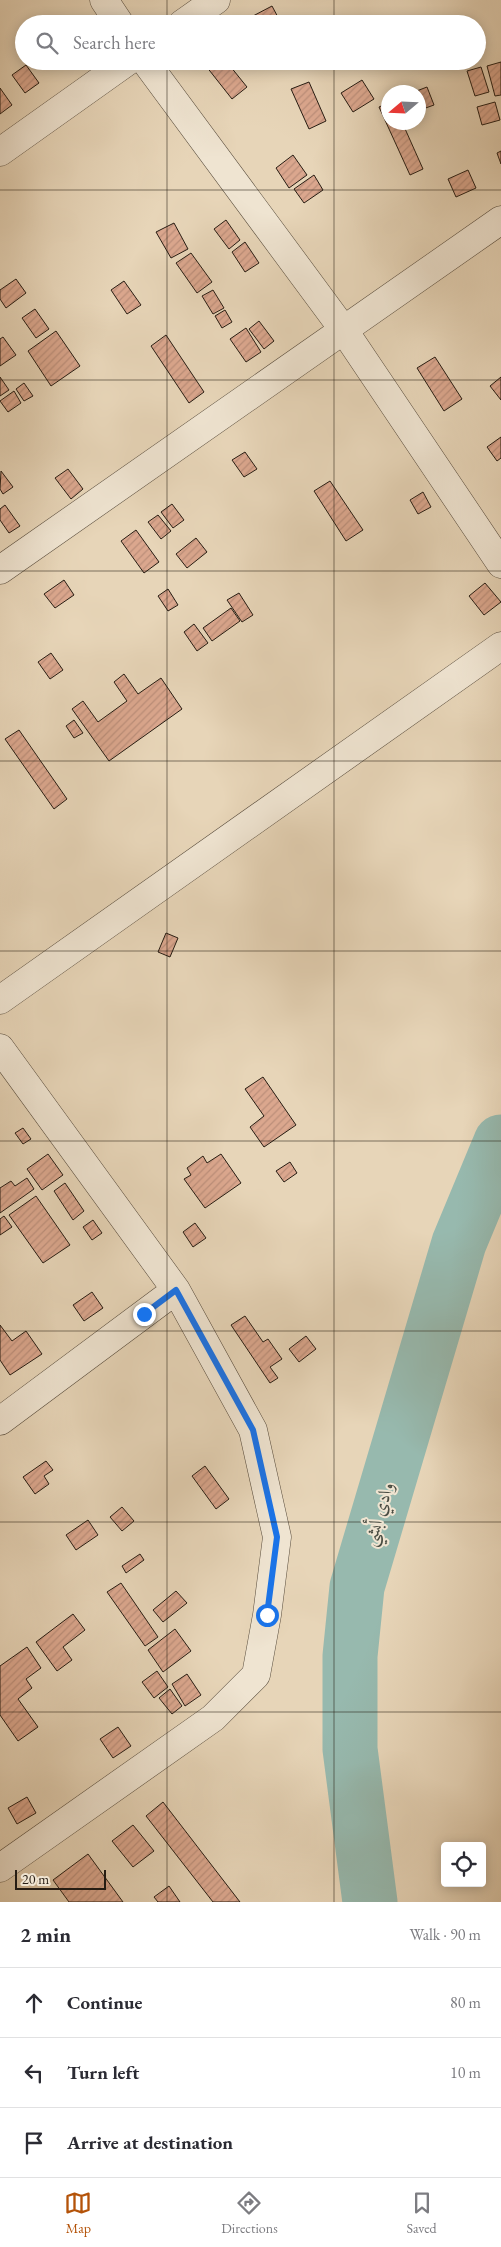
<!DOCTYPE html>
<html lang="en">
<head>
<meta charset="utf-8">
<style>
  :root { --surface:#fff; --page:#f2f2f3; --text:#2b2b33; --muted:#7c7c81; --line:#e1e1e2; --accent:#b45309 }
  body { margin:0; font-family:"EB Garamond",Amiri,serif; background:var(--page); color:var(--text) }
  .controls { position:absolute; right:15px; bottom:15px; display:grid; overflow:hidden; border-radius:5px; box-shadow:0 2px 12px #0003 }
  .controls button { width:45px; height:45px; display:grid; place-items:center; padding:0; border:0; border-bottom:1px solid var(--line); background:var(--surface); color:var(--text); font:25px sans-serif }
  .compass { position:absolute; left:381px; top:85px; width:45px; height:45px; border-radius:50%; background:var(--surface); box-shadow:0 2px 12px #0003; rotate:251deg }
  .scale { position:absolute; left:15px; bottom:12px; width:91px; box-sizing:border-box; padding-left:5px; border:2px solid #271d13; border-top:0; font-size:14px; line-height:18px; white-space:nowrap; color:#271d13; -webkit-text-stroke:4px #efe4d1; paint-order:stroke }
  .stop { position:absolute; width:15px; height:15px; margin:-11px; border:4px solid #1a73e8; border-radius:50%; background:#fff }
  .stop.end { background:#1a73e8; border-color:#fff; box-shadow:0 1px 5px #0008 }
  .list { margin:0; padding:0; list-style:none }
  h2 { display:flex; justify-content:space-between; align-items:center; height:65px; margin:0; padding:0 20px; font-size:21px }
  h2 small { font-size:16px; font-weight:400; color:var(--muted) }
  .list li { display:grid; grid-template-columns:32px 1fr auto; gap:15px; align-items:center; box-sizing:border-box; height:70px; padding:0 20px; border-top:1px solid var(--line) }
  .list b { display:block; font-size:19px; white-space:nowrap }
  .list em { font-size:16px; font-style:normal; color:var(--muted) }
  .icon { flex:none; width:28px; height:28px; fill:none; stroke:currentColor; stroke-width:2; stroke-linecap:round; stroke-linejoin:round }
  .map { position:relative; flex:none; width:501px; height:1902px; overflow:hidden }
  .search { position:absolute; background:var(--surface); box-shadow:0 2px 12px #0003; left:15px; right:15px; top:15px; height:55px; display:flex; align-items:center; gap:12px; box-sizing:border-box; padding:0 18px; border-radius:28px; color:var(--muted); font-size:19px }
  .sheet { height:275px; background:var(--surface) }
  nav { display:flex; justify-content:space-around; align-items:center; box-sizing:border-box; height:70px; border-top:1px solid var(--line); background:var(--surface); font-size:14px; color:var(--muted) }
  nav a { display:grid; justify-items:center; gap:2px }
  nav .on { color:var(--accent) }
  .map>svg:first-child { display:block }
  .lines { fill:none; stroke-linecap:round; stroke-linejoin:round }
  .river { stroke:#97b9ae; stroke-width:55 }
  .building { fill:url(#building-hatch); stroke:#271d13 }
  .minor-casing { stroke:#574b3c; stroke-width:29 }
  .minor { stroke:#efe4d1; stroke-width:28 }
  .route { stroke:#1a73e8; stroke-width:6 }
  .grid { fill:none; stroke:#271d13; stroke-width:1; stroke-opacity:0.55 }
  .labels { text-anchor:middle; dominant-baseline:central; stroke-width:4; stroke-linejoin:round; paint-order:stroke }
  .water-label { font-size:19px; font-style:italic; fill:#494c42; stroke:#efe4d1 }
</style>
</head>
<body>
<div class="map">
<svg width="501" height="1902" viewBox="0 0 501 1902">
  <defs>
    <pattern id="building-hatch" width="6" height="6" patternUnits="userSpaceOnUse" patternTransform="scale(1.25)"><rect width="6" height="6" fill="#dba78e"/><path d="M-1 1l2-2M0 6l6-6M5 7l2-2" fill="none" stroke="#bc8f7a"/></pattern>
  </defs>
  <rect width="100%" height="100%" fill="#e7d5b8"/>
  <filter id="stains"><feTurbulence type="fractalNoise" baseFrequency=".004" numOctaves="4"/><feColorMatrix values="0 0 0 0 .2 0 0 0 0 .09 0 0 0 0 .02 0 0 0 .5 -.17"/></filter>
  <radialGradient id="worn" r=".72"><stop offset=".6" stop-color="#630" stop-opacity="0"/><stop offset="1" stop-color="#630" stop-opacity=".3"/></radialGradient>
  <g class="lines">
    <path class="river" d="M370 1902 350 1749V1656L357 1587 459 1243 501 1142"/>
  </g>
  <path class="building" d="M272 6 280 21 276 24H257L253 16Z
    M202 61H226L247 87 232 99Z
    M501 62V95L495 96 487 66Z
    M26 65 39 83 25 93 12 75Z
    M481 67 489 92 475 96 467 71Z
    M362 80 374 99 353 112 341 93Z
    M309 82 326 121 309 129 291 89Z
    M427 87 434 105 420 110 418 92H414Z
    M0 88 12 105 0 114Z
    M495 102 500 120 482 125 477 107Z
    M388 103V122H402L423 169 410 175 379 107Z
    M501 151V164L497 153Z
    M293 155 307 175 289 188 276 168Z
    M468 170 476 188 456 197 448 179Z
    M314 175 323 190 304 203 294 189Z
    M226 220 240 240 229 249 214 229Z
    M174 223 188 249 171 258 156 232Z
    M245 242 259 263 245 272 232 252Z
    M191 253 212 282 197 293 176 263Z
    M16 279 26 293 6 308 0 299V290Z
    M124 281 141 305 127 314 111 290Z
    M213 290 224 308 213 314 202 296Z
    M35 309 49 329 36 338 22 318Z
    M225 310 232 322 222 328 215 316Z
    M259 321 274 341 264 349 249 329Z
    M246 328 261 352 246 362 230 339Z
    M56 331 80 366 51 386 28 351Z
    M166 335 204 392 189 403 151 346Z
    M3 337 16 355 0 366V339Z
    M435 357 462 399 444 411 417 368Z
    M0 377 9 390 0 396Z
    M501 377V400L490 386Z
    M24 383 33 396 24 401 16 389Z
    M14 391 21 403 8 412 0 401Z
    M501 437V458L497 461 487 447Z
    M245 452 257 469 244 477 232 460Z
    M68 469 83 489 71 499 55 478Z
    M1 471 13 487 3 494 0 489Z
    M330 481 363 530 346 541 314 491Z
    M423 492 431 507 418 514 410 500Z
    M172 504 184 520 173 528 161 512Z
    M5 505 20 526 9 533 0 520V509Z
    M158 515 171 531 161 539 148 522Z
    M136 530 159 562 144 573 121 541Z
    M196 538 207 552 187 568 176 554Z
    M64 580 74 595 55 608 44 594Z
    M485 583 501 602 484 615 469 596Z
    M168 589 178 605 168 611 158 596Z
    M239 593 253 615 242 622 227 600Z
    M231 608 240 621 212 641 203 628Z
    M194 624 208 643 197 651 184 632Z
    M51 653 63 670 50 679 38 662Z
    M124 674 138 694 161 678 182 709 109 761 72 709 83 701 98 722 127 701 114 682Z
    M74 720 83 733 74 738 66 726Z
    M19 730 67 799 54 809 5 739Z
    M166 933 178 938 170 957 158 952Z
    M263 1077 296 1125 264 1147 250 1127 264 1116 245 1089Z
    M23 1128 31 1139 23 1144 15 1133Z
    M48 1154 63 1175 42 1190 27 1169Z
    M221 1154 241 1183 205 1208 184 1179 191 1175 187 1168 203 1156 207 1163Z
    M290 1162 297 1173 284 1182 276 1171Z
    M27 1178 34 1189 0 1213V1188L11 1181 15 1186Z
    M65 1183 84 1211 73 1220 54 1191Z
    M36 1196 70 1245 43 1263 9 1215Z
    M4 1216 12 1227 0 1235V1219Z
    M93 1220 102 1233 92 1240 83 1227Z
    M195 1223 206 1238 193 1247 183 1232Z
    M92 1292 103 1308 84 1321 73 1305Z
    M245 1316 263 1342 268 1339 282 1359 270 1367 278 1378 270 1383 231 1325Z
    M0 1325 12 1341 26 1331 42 1354 10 1375 0 1360Z
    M306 1336 316 1349 299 1362 289 1349Z
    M46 1461 53 1470 44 1476 49 1484 35 1494 23 1477Z
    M205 1466 229 1499 216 1509 192 1476Z
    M122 1507 134 1521 122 1531 110 1517Z
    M88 1520 98 1535 76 1550 66 1535Z
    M140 1554 144 1560 126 1573 122 1566Z
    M121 1583 158 1637 145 1646 107 1592Z
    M176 1591 187 1603 163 1622 153 1610Z
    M73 1614 85 1630 63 1647 72 1660 57 1671 36 1642Z
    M175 1629 191 1651 163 1672 148 1650Z
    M27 1647 41 1668 26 1679 32 1688 18 1699 38 1727 18 1741 0 1715V1666Z
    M157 1671 168 1687 154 1698 142 1682Z
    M187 1674 201 1695 185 1706 172 1684Z
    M170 1689 182 1706 172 1714 159 1698Z
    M118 1727 131 1746 113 1758 100 1739Z
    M27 1797 36 1813 17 1824 8 1808Z
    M163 1802 240 1902H213L146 1816Z
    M133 1825 154 1851 133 1867 112 1841Z
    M88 1854 123 1902H69L53 1880Z
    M169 1886 180 1902H158L154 1897Z"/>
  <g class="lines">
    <g class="minor-casing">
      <path id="minor" d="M104 0 120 24
        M182 24 216 0
        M145 61 343 329 501 564
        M0 152 128 61
        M0 570 501 220
        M0 1000 501 646
        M0 1048 176 1290 253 1430 277 1537 267 1615 256 1675 213 1718 0 1868
        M0 1421 176 1290"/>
    </g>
    <use href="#minor" class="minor"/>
  </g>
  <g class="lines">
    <path class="route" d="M144 1314 176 1290 253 1430 277 1537 267 1615"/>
  </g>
  <path class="grid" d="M167 0V24M334 0V24M167 61V1902M334 61V1902M0 190H501M0 380H501M0 571H501M0 761H501M0 951H501M0 1141H501M0 1331H501M0 1522H501M0 1712H501"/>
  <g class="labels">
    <g class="water-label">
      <text transform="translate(378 1514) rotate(-73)">وادي أبشي</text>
    </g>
  </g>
  <rect width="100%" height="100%" filter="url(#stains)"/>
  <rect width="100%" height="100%" fill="url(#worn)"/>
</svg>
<div class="controls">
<button><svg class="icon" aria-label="locate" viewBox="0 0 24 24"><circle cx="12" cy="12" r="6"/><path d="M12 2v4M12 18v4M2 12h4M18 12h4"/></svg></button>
</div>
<svg class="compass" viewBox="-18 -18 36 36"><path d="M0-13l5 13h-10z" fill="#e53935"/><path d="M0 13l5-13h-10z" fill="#7c7c81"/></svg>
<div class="scale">20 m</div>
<div class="stop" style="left:267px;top:1615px"></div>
<div class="stop end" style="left:144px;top:1314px"></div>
<div class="search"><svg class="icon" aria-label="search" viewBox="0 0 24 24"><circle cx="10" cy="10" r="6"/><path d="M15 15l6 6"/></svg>Search here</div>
</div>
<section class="sheet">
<h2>2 min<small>Walk · 90 m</small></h2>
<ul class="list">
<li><svg class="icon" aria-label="ahead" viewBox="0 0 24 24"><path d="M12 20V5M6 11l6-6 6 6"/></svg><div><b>Continue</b></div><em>80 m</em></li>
<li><svg class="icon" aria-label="left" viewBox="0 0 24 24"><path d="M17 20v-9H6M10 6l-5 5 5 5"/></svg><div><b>Turn left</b></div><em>10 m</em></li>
<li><svg class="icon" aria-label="arrive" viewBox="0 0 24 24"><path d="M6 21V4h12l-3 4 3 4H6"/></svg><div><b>Arrive at destination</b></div></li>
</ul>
</section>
<nav>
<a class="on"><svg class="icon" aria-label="map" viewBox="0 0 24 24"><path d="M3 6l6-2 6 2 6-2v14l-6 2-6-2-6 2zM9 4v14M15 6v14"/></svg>Map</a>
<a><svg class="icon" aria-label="directions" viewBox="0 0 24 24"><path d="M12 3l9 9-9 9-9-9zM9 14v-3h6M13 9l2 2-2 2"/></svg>Directions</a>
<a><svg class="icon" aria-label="saved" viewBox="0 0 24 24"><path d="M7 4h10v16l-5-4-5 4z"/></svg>Saved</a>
</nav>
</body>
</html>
